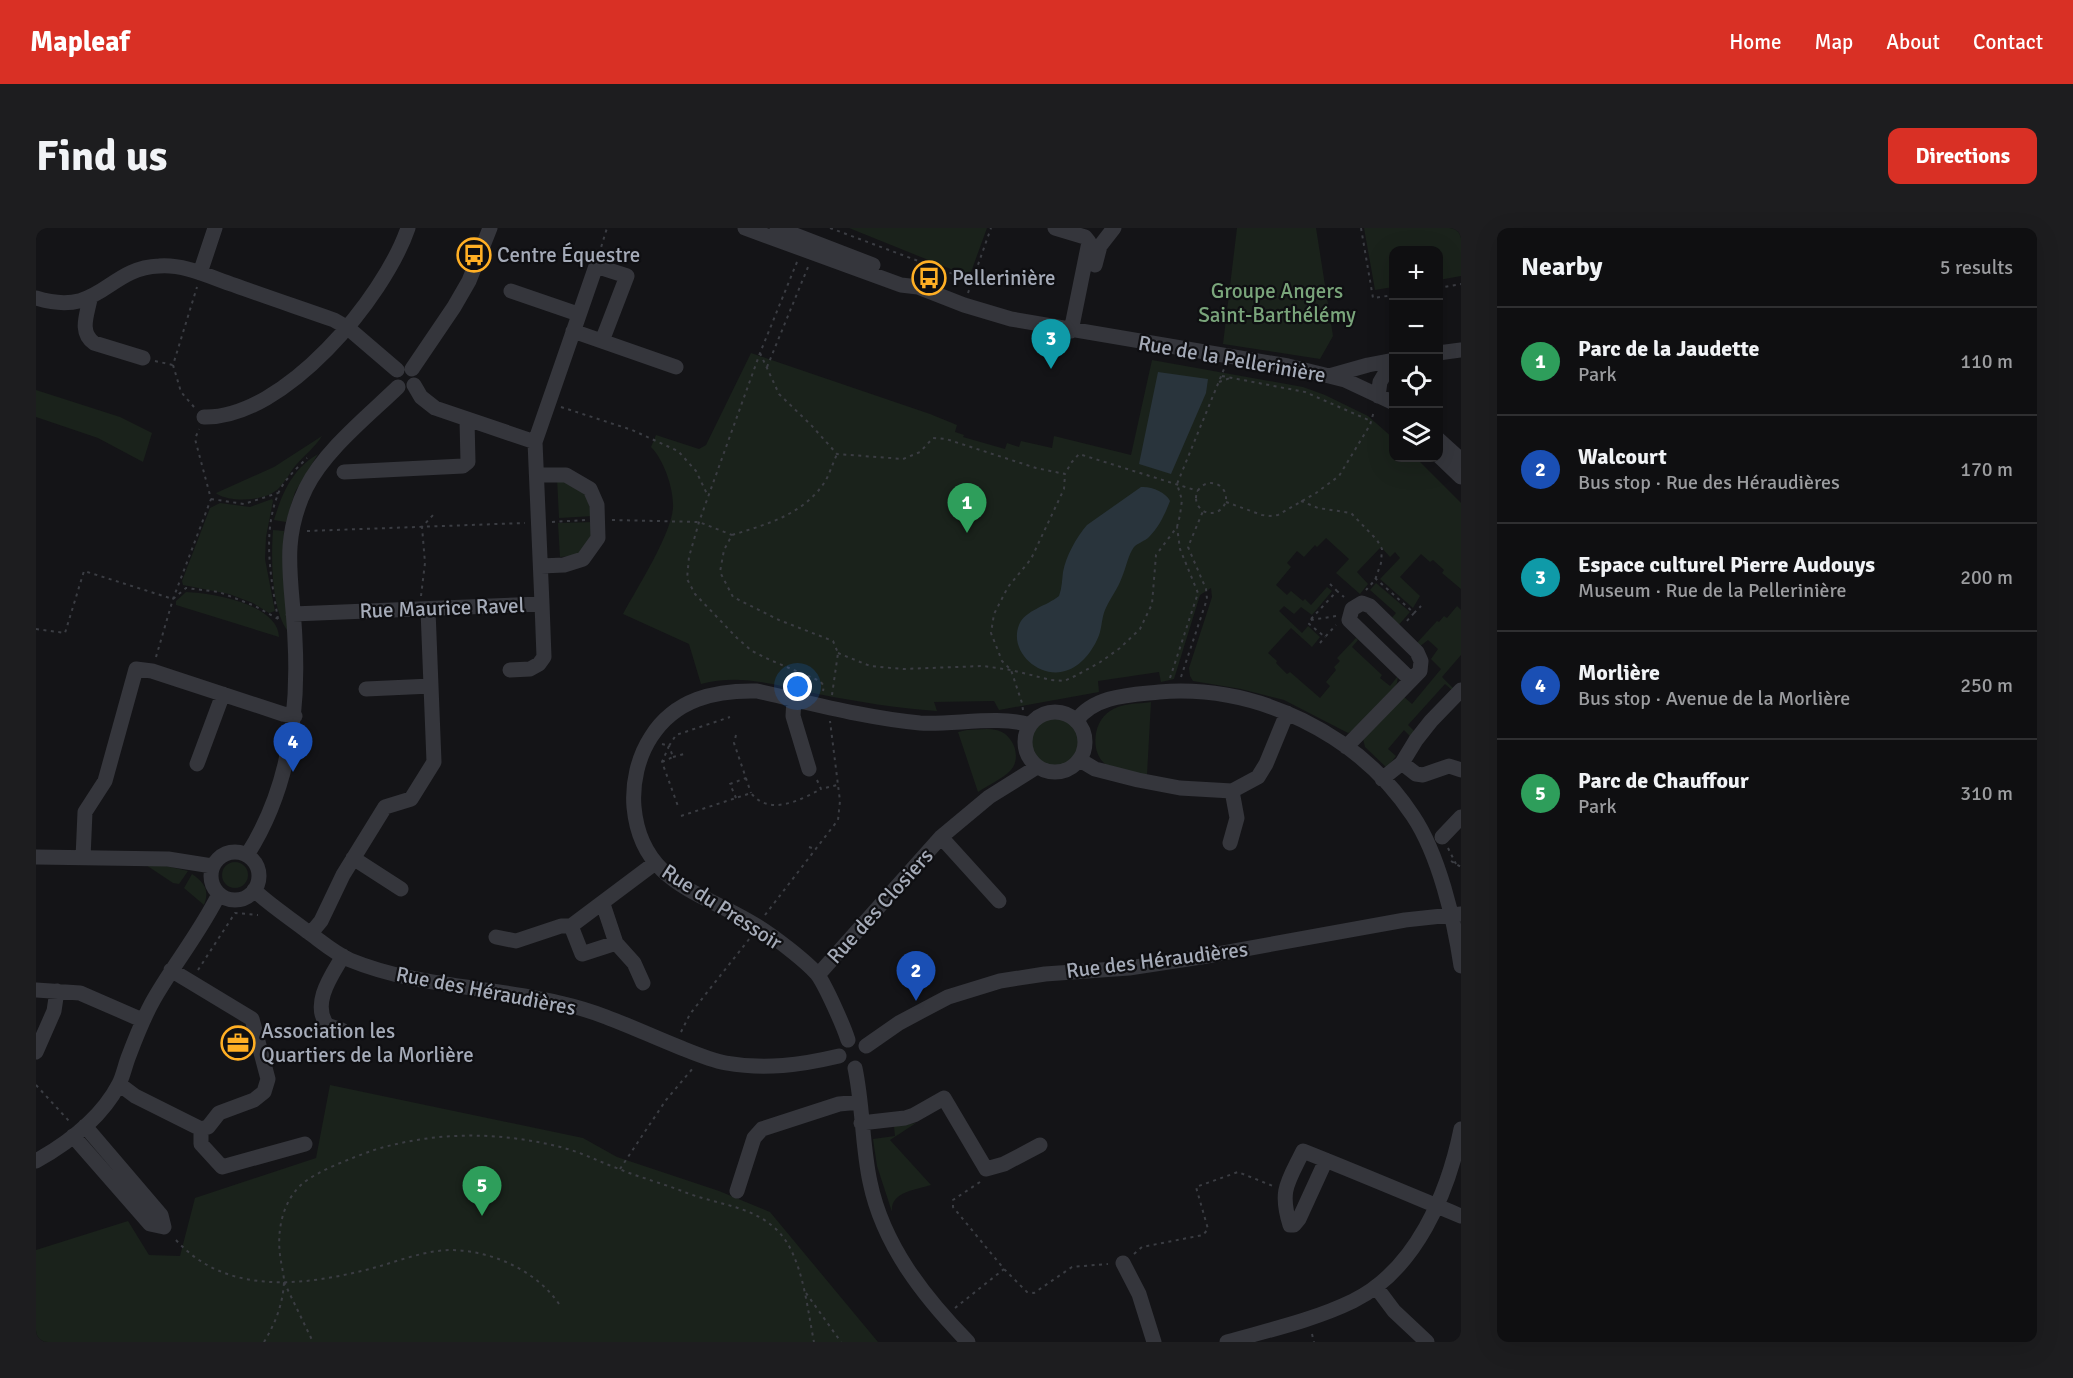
<!DOCTYPE html>
<html lang="en">
<head>
<meta charset="utf-8">
<style>
  :root { --surface:#0f0f11; --page:#1d1d1f; --text:#f1f3f6; --muted:#9b9c9f; --line:#2f2f31; --accent:#d93025 }
  body { margin:0; font-family:Signika,sans-serif; background:var(--page); color:var(--text) }
  .controls { position:absolute; right:18px; top:18px; display:grid; overflow:hidden; border-radius:12px; box-shadow:0 6px 24px #0002 }
  .controls button { width:54px; height:54px; display:grid; place-items:center; padding:0; border:0; border-bottom:2px solid var(--line); background:var(--surface); color:var(--text); font:30px sans-serif }
  .you { position:absolute; left:762px; top:459px; width:21px; height:21px; margin:-15px; border:4px solid #fff; border-radius:50%; background:#1a73e8; box-shadow:0 0 0 9px #1a73e833 }
  .badge { display:grid; place-items:center; width:39px; height:39px; border-radius:50%; background:var(--accent); color:#fff; font-size:20px; font-weight:700 }
  .pin { position:absolute; translate:-50% -50px; filter:drop-shadow(0 2px 3px #0008) }
  .pin::after { content:''; position:absolute; top:32px; width:21px; height:18px; background:inherit; clip-path:polygon(0 0,100% 0,50% 100%) }
  .list { margin:0; padding:0; list-style:none }
  h2 { display:flex; justify-content:space-between; align-items:center; height:78px; margin:0; padding:0 24px; font-size:26px }
  h2 small { font-size:20px; font-weight:400; color:var(--muted) }
  .list li { display:grid; grid-template-columns:39px 1fr auto; gap:18px; align-items:center; box-sizing:border-box; height:108px; padding:0 24px; border-top:2px solid var(--line) }
  .list b { display:block; font-size:22px; white-space:nowrap }
  .list p { margin:0; font-size:20px; white-space:nowrap; color:var(--muted) }
  .list em { font-size:20px; font-style:normal; color:var(--muted) }
  .icon { flex:none; width:33px; height:33px; fill:none; stroke:currentColor; stroke-width:2; stroke-linecap:round; stroke-linejoin:round }
  .map { position:relative; flex:none; width:1425px; height:1114px; overflow:hidden; border-radius:12px }
  header { display:flex; align-items:center; gap:36px; box-sizing:border-box; height:84px; padding:0 30px; background:var(--accent); color:#fff }
  header strong { font-size:28px }
  nav { display:flex; gap:33px; margin-inline-start:auto; font-size:21px }
  .intro { display:flex; align-items:center; justify-content:space-between; box-sizing:border-box; height:144px; padding:0 36px }
  h1 { margin:0; font-size:42px }
  .button { padding:15px 27px; border-radius:12px; background:var(--accent); color:#fff; font-size:21px; font-weight:700 }
  main { display:flex; gap:36px; padding:0 36px }
  aside { flex:1; background:var(--surface); border-radius:12px; box-shadow:0 6px 24px #0002 }
  .map>svg:first-child { display:block }
  .green { fill:#1a221b }
  .water { fill:#29343c }
  .lines { fill:none; stroke-linecap:round; stroke-linejoin:round }
  .path { stroke:#3b3d43; stroke-width:2; stroke-dasharray:3 4.5; stroke-linecap:butt }
  .minor { stroke:#35363c; stroke-width:15 }
  .labels { text-anchor:middle; dominant-baseline:central; stroke-width:4.5; stroke-linejoin:round; paint-order:stroke }
  .poi-label { font-size:21px; fill:#a5abb8; stroke:#0f0f12; text-anchor:start }
  .park-label { font-size:21px; fill:#7aa57b; stroke:#0f0f12 }
  .street-label { font-size:21px; fill:#a5abb8; stroke:#0f0f12 }
</style>
</head>
<body>
<header>
<strong>Mapleaf</strong>
<nav><a>Home</a><a>Map</a><a>About</a><a>Contact</a></nav>
</header>
<div class="intro"><h1>Find us</h1><a class="button">Directions</a></div>
<main>
<div class="map">
<svg width="1425" height="1114" viewBox="0 0 1425 1114">
  <rect width="100%" height="100%" fill="#141417"/>
  <path class="green" d="M813 0H951L935 44 927 46Z
    M1201 0H1280L1297 108 1284 131 1187 116Z
    M1328 0H1425V48L1403 52 1402 22H1358L1357 59 1339 62Z
    M715 125 894 186 921 197 919 204 928 207 927 209 969 221 971 215 983 219 985 213 1016 220 1018 208 1095 227 1116 132 1267 159 1289 167 1332 188 1357 210 1358 230H1380L1425 275V361L1406 345 1408 342 1397 332 1394 334 1385 326 1364 349 1384 368 1377 380 1344 351 1364 330 1359 324 1354 329 1345 319 1321 344 1332 356 1324 366 1300 345 1313 331 1290 310 1281 319 1279 317 1268 329 1261 323 1251 335 1255 339 1240 357 1251 367 1255 363 1267 373 1269 371 1275 377 1291 359 1296 363 1276 387 1265 379 1258 386 1248 378 1243 383 1266 405 1272 398 1284 409 1276 419 1255 400 1232 425 1241 433 1240 435 1251 446 1254 444 1284 470 1294 458 1290 454 1300 442 1298 439 1304 433 1301 430 1320 410 1322 412 1316 419 1346 447 1344 450 1354 458 1362 448 1361 455 1358 460 1316 503 1312 505 1248 472 1205 461 1157 453 1154 448 1153 440 1176 369 1175 360 1164 367 1138 451 1125 454 1123 444 1062 453 1063 464 963 482 958 473 898 474 901 483C861 480 822 474 782 466 742 458 706 445 665 456L653 416 587 386C601 360 635 307 637 280 638 261 628 232 615 219L620 207 663 221 670 217Z
    M0 162 84 189 116 205 107 234 62 210 0 189Z
    M286 208C279 219 269 227 260 237 254 244 250 253 243 260 231 273 196 275 181 266L180 265 238 239Z
    M282 226 259 264 250 294 238 292C246 265 257 240 282 226Z
    M521 250 547 259 557 288 523 290Z
    M236 271 237 273 230 309 229 331 239 383 233 385 217 375 193 366 147 357 146 353 174 280 184 275 214 279Z
    M557 294V304L545 325 537 328 524 329 522 295Z
    M237 302 248 303 247 322 252 403C235 382 235 328 237 302Z
    M1340 355 1374 384 1361 399 1353 393 1360 385 1334 362Z
    M150 364C176 365 242 376 243 409L140 377V373Z
    M1421 378 1425 382V427L1406 449 1417 460 1416 462 1409 456 1372 497 1380 505 1376 510 1368 502 1352 521 1360 528 1351 540 1329 519 1327 511 1367 468 1376 476 1405 441 1395 431 1402 421 1392 412 1383 419 1380 416 1401 393 1403 394 1408 388 1411 390Z
    M1115 474 1111 547C1100 545 1085 543 1074 539 1053 529 1056 494 1074 483 1085 475 1101 476 1115 474Z
    M994 515a25 25 0 1 1 50 0a25 25 0 1 1-50 0Z
    M931 502C940 502 951 500 960 502 977 505 987 530 974 543 966 551 952 557 942 564L922 504Z
    M186 647a13 13 0 1 1 26 0a13 13 0 1 1-26 0Z
    M110 637 130 638 152 643 143 656 137 655Z
    M156 646C168 654 174 662 168 677L148 660Z
    M294 857 547 910 581 929 683 963 734 984 842 1114H0V1022L92 993 113 1027 144 1028 159 970 280 930Z
    M880 895 854 912 895 957C879 962 854 964 856 984L841 938 837 911 859 908 858 898Z"/>
  <path class="water" d="M1122 144 1172 151 1170 165 1135 246 1103 236Z
    M1105 259C1115 258 1130 264 1134 273 1129 286 1123 299 1113 309 1109 313 1102 315 1098 319 1092 327 1090 340 1086 349 1082 361 1074 370 1069 382 1066 389 1066 397 1064 404 1060 418 1047 437 1032 442 1006 453 972 425 983 397 989 382 1011 378 1023 368 1026 360 1026 352 1027 344 1030 328 1040 310 1051 297Z"/>
  <g class="lines">
    <path class="path" d="M794 0 936 53
      M1325 0 1337 70 1358 67
      M563 26 571 0
      M761 34 724 125 663 294 653 329 651 351 659 366 701 410 716 423 734 432 784 453 788 458 787 463
      M1402 60 1425 56
      M932 65 955 0
      M724 125 743 166 775 197 801 226 867 231 884 224 897 210 910 211 1000 240 1029 246 1035 235 1043 226 1162 263
      M119 133 137 137
      M731 139 772 39
      M1186 148 1269 164 1335 193
      M1183 154 1194 150
      M158 179 145 164 137 137 161 59
      M525 179 596 202 642 223 660 243 672 268
      M1160 270a15 15 0 1 1 30 0a15 15 0 1 1-30 0Z
      M175 271 208 276 242 265
      M1265 273 1282 280 1315 285 1341 312 1346 321 1345 335 1339 352 1330 362
      M1190 274 1226 287 1234 288 1242 287 1280 265 1303 248 1334 197 1338 183
      M576 292 663 294 696 307
      M516 294 549 292
      M271 303 489 295
      M1339 350 1378 385 1369 395
      M1294 356 1301 363
      M385 368 389 335 386 299 398 286
      M1378 385 1385 378
      M1300 388 1275 392 1272 395 1289 409 1300 397
      M242 391C235 350 226 307 242 266 247 253 261 240 271 230
      M1275 391 1301 363 1308 369
      M0 401 29 405 48 343 137 371 150 360 183 364 219 378 242 391
      M1284 415 1289 409
      M802 425 834 438 867 441 947 438 975 442 1015 452 1028 453 1039 448 1063 435 1084 420 1104 401 1116 376 1120 327 1141 299 1144 287 1146 272 1141 256 1188 141
      M120 429 137 371 175 271 159 211 163 201
      M1145 449 1171 371 1170 361 1152 319 1167 283
      M1134 450 1162 365 1144 321 1141 299
      M796 467 802 425 797 413 743 392 697 369 684 344 688 322 696 307C732 296 769 286 790 252 794 244 797 235 801 226
      M987 482 986 475 975 442 966 433 955 405 958 386 972 359 995 331 1028 261 1029 246
      M700 507 698 515 715 565
      M626 516 633 518 640 507 694 489
      M633 518 626 534 643 581
      M637 529 648 526
      M626 534 637 529 633 518
      M781 552 785 561 801 557
      M700 570 694 556 710 550
      M645 588 715 565C733 588 763 573 785 561
      M773 619 779 621
      M1412 620 1420 636
      M1415 633 1425 639
      M729 687 802 592 804 573 794 493
      M162 742 199 685 222 687
      M645 804 654 786 714 710
      M0 857 33 893
      M584 941 630 872 658 839
      M944 954 917 972V979L968 1041 991 1064 998 1065 1036 1039 1072 1036
      M140 1012C192 1070 274 1057 341 1039 365 1032 391 1022 416 1022 458 1023 503 1044 525 1079
      M1098 1026 1106 1019 1167 1007 1172 1001 1160 959 1202 944 1237 958
      M248 1054 277 1114
      M770 1065 805 1114
      M919 1080 968 1041
      M1276 1106 1278 1114
      M228 1114C239 1096 247 1076 248 1054 248 1046 245 1036 244 1027 241 1003 246 974 266 956 281 943 316 930 335 923 397 903 465 903 528 920 547 925 564 934 583 941 605 950 629 956 651 965 683 977 717 978 742 1003 767 1029 771 1080 778 1114"/>
    <path class="minor" d="M709 0 865 57 882 59 928 77 975 91 1252 138 1293 148 1309 152 1358 175
      M741 0 837 37
      M1019 0 1049 9 1053 14 1035 103
      M1059 37 1064 18 1078 0
      M164 45 179 0
      M475 63 542 86
      M0 70C65 90 70 40 123 38 149 36 174 49 198 57 231 69 264 80 298 92L312 100 361 142
      M54 71C51 87 43 104 58 115L107 130
      M537 103 640 139
      M1402 125 1425 122
      M376 141 418 79 433 53 454 0
      M1293 148 1332 137 1358 132
      M1342 168 1344 154 1357 132
      M168 189C248 191 348 70 372 0
      M1402 211 1425 232
      M499 214 560 38 591 48 566 113
      M1402 227 1425 249
      M308 244 427 238 432 234 431 192
      M501 247H530L554 261 561 277 562 310 547 331 528 337 505 338
      M257 386 506 376 499 214 399 180 385 169 378 157
      M474 442 494 441 503 436 508 429 506 376
      M330 461 395 458
      M758 471 757 488 773 541
      M989 514a30 30 0 1 1 60 0a30 30 0 1 1-60 0Z
      M1040 493C1059 467 1095 467 1123 464 1221 456 1323 506 1377 588 1403 627 1418 691 1425 738
      M1310 519 1384 443 1385 433 1381 424 1334 378 1326 375 1316 381 1313 392 1375 452
      M1044 532 1059 541 1102 552 1144 560 1196 563 1222 549 1230 536 1251 485
      M1366 535 1380 546 1387 547 1413 538 1425 542
      M161 536 187 466
      M1346 551 1366 535 1380 512 1395 493 1425 462
      M905 609 963 673
      M1406 609 1425 589
      M1194 615 1201 590 1196 563
      M175 648a24 24 0 1 1 48 0a24 24 0 1 1-48 0Z
      M211 627C252 563 263 486 259 412 257 355 243 315 270 260 289 222 332 188 362 159
      M0 629 132 631 176 638
      M47 630 49 584 69 553 100 441 116 443 247 486 259 488
      M317 630 365 661
      M218 662C235 678 254 690 272 704 286 714 298 725 314 732 382 760 457 758 528 776 568 785 605 804 643 819 658 825 674 832 690 835 729 842 765 837 803 828
      M567 676 580 715 546 726 535 698 619 635
      M275 705 285 693 307 647 349 579 375 571 398 534 392 382
      M460 709 480 713 525 698H535
      M580 715 598 735 607 755
      M782 747 905 609 953 569 1001 539
      M0 762 44 765 106 792
      M306 802 291 797C275 775 296 747 307 728
      M812 812C808 799 789 756 781 746 770 733 736 707 721 698 667 664 605 656 598 579 596 555 602 529 615 509 639 471 679 462 721 463 775 475 829 490 884 495 918 497 963 487 994 497
      M830 818 863 795 912 769 964 753 1009 746 1093 740 1165 729 1369 692 1425 686
      M0 824 18 783 21 763
      M819 840C827 878 826 917 834 954 847 1017 888 1069 932 1114
      M83 856 99 868 165 901 172 899 183 885 218 872 228 864 232 851 216 791 135 742
      M825 895 869 890 878 887 908 870 950 941 968 936 1004 917
      M165 901V916L186 939 269 916
      M37 908 114 996 128 999 125 987 49 898
      M1290 932 1263 991 1258 997H1254C1243 962 1252 954 1267 923 1320 944 1372 966 1425 988
      M0 933C32 915 66 889 83 856 87 848 89 838 92 830 100 809 107 790 118 771 138 736 165 703 183 666
      M701 963 718 910 726 901 803 876 824 874
      M1087 1035 1103 1066 1118 1114
      M1340 1059 1358 1083 1391 1114
      M1191 1114C1233 1102 1278 1092 1317 1073 1380 1042 1412 965 1425 901"/>
  </g>
  <defs>
    <g id="bus-ring" transform="scale(1.725)"><circle r="9.5" fill="#0f0f12" stroke="#ffaf24" stroke-width="1.5"/><path d="M-5-6H5V4H4V6H2V4H-2V6H-4V4H-5ZM-3.5-4V0h7V-4ZM-3.5 1.2v1.5H-2V1.2ZM2 1.2v1.5H3.5V1.2Z" fill="#ffaf24"/></g>
    <g id="office-ring" transform="scale(1.725)"><circle r="9.5" fill="#0f0f12" stroke="#ffaf24" stroke-width="1.5"/><path d="M-6-3h4V-5.5h4V-3h4V5H-6ZM-1-4.5V-3h2v-1.5ZM-6 0V1H6V0Z" fill="#ffaf24"/></g>
  </defs>
  <g fill-rule="evenodd">
    <use href="#bus-ring" x="438" y="27"/>
    <use href="#bus-ring" x="893" y="50"/>
    <use href="#office-ring" x="202" y="815"/>
  </g>
  <g class="labels">
    <g class="poi-label">
      <text x="461" y="27">Centre Équestre</text>
      <text x="916" y="50">Pellerinière</text>
      <text x="225" y="803">Association les<tspan x="225" dy="24">Quartiers de la Morlière</tspan></text>
    </g>
    <g class="park-label">
      <text x="1241" y="63">Groupe Angers<tspan x="1241" dy="24">Saint-Barthélémy</tspan></text>
    </g>
    <g class="street-label">
      <text transform="translate(1196 131) rotate(10)">Rue de la Pellerinière</text>
      <text transform="translate(406 380) rotate(-2)">Rue Maurice Ravel</text>
      <text transform="translate(844 678) rotate(-48)">Rue des Closiers</text>
      <text transform="translate(686 679) rotate(33)">Rue du Pressoir</text>
      <text transform="translate(1121 732) rotate(-7)">Rue des Héraudières</text>
      <text transform="translate(450 763) rotate(11)">Rue des Héraudières</text>
    </g>
  </g>
</svg>
<div class="controls">
<button>+</button>
<button>−</button>
<button><svg class="icon" aria-label="locate" viewBox="0 0 24 24"><circle cx="12" cy="12" r="6"/><path d="M12 2v4M12 18v4M2 12h4M18 12h4"/></svg></button>
<button><svg class="icon" aria-label="layers" viewBox="0 0 24 24"><path d="M12 4l9 5-9 5-9-5zM3 14l9 5 9-5"/></svg></button>
</div>
<div class="you"></div>
<div class="pin badge" style="left:931px;top:305px;background:#2e9e5b">1</div>
<div class="pin badge" style="left:880px;top:773px;background:#1a4fb4">2</div>
<div class="pin badge" style="left:1015px;top:141px;background:#0f9aa8">3</div>
<div class="pin badge" style="left:257px;top:544px;background:#1a4fb4">4</div>
<div class="pin badge" style="left:446px;top:988px;background:#2e9e5b">5</div>
</div>
<aside>
<h2>Nearby<small>5 results</small></h2>
<ul class="list">
<li><span class="badge" style="background:#2e9e5b">1</span><div><b>Parc de la Jaudette</b><p>Park</p></div><em>110 m</em></li>
<li><span class="badge" style="background:#1a4fb4">2</span><div><b>Walcourt</b><p>Bus stop · Rue des Héraudières</p></div><em>170 m</em></li>
<li><span class="badge" style="background:#0f9aa8">3</span><div><b>Espace culturel Pierre Audouys</b><p>Museum · Rue de la Pellerinière</p></div><em>200 m</em></li>
<li><span class="badge" style="background:#1a4fb4">4</span><div><b>Morlière</b><p>Bus stop · Avenue de la Morlière</p></div><em>250 m</em></li>
<li><span class="badge" style="background:#2e9e5b">5</span><div><b>Parc de Chauffour</b><p>Park</p></div><em>310 m</em></li>
</ul>
</aside>
</main>
</body>
</html>
